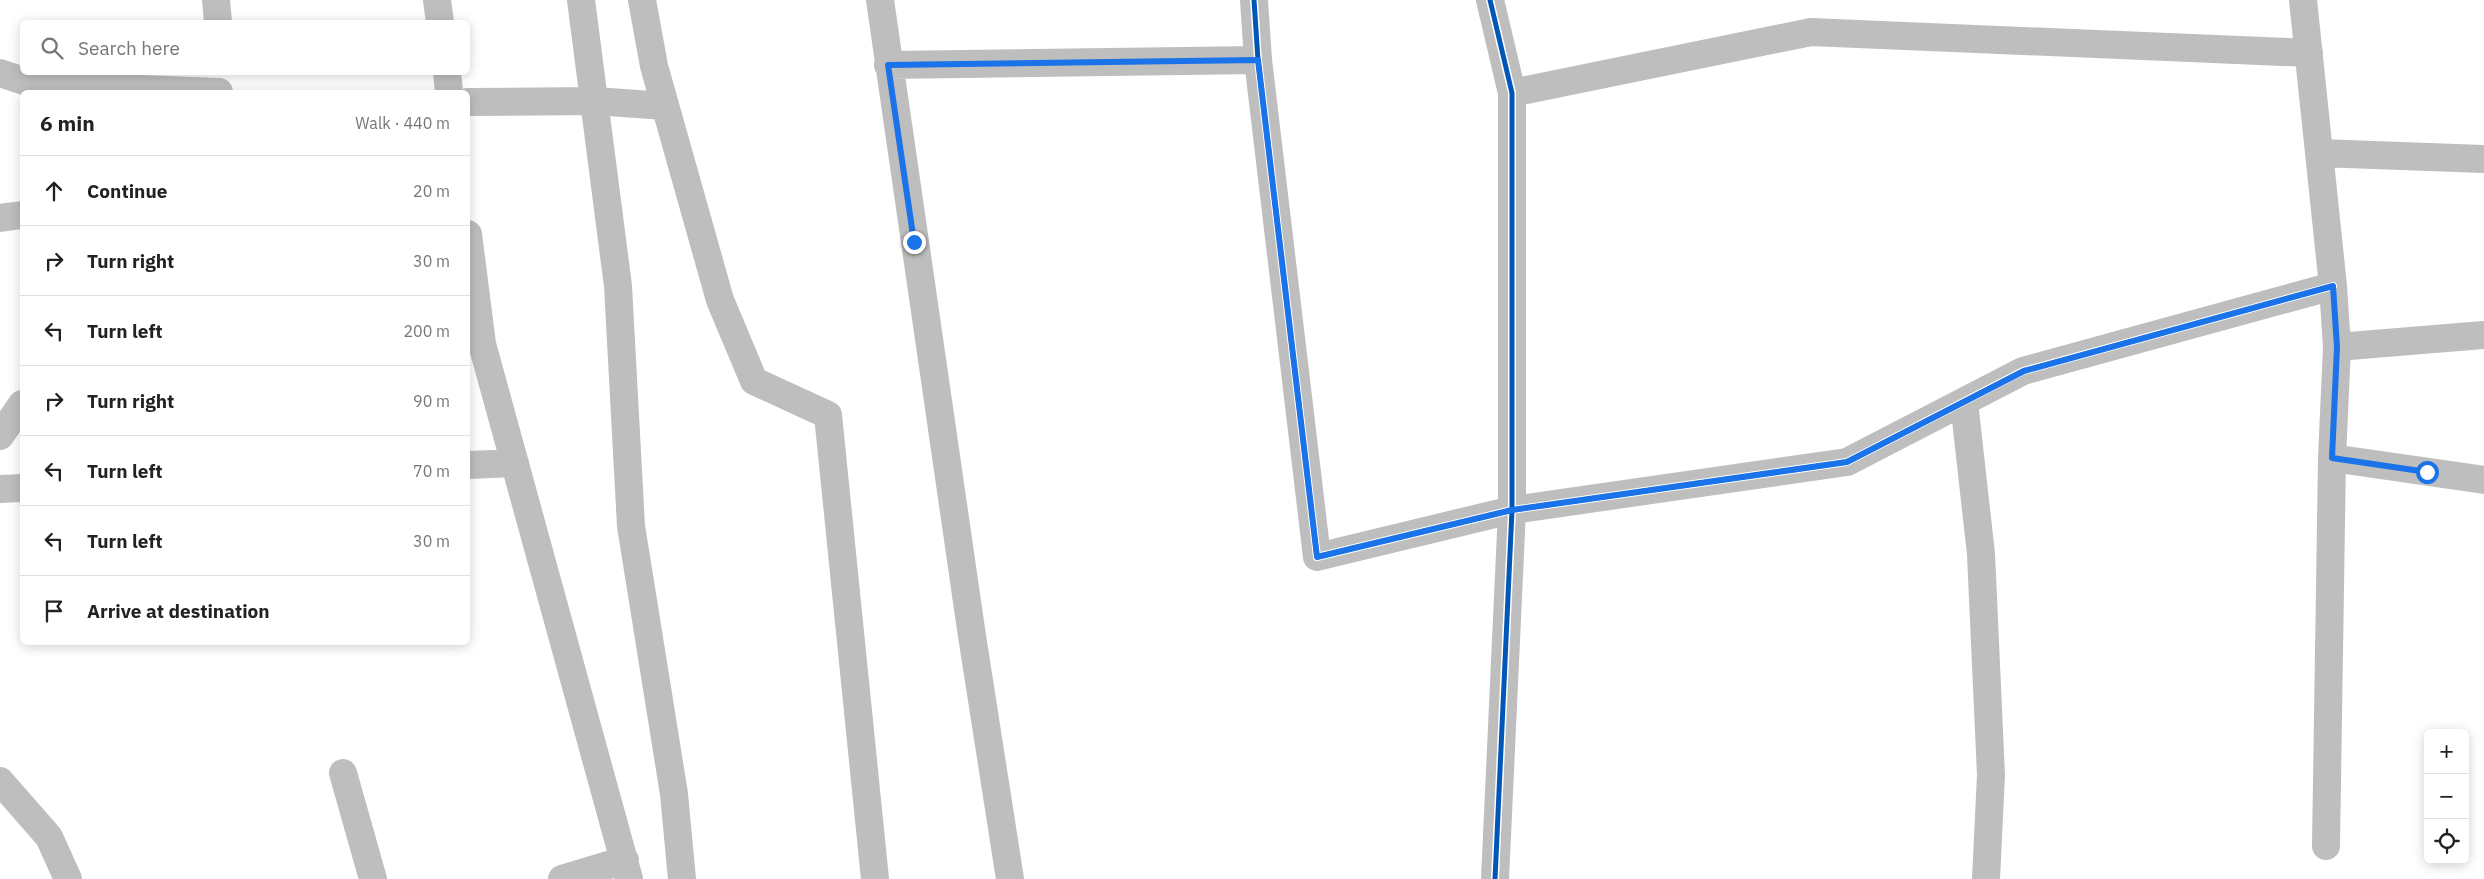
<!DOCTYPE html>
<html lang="en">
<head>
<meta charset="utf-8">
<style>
  :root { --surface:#fff; --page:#f6f6f6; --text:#222; --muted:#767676; --line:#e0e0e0 }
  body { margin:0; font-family:"IBM Plex Sans",sans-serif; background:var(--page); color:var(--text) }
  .controls { position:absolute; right:15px; bottom:15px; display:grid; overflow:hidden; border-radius:8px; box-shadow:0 2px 12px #0003 }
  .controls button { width:45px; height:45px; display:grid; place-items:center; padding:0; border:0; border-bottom:1px solid var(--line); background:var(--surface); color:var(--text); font:25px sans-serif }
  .stop { position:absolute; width:15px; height:15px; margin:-11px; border:4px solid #1a73e8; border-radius:50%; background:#fff }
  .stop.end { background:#1a73e8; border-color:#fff; box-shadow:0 1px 5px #0008 }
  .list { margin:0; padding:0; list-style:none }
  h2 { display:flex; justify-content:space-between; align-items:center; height:65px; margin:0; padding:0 20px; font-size:21px }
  h2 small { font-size:16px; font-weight:400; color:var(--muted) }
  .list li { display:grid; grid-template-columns:32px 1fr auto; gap:15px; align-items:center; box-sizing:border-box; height:70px; padding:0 20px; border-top:1px solid var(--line) }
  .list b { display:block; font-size:19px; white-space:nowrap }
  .list em { font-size:16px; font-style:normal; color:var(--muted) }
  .icon { flex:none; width:28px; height:28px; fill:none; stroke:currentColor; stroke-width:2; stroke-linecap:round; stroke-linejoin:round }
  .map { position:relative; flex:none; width:2484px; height:879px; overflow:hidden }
  .search { position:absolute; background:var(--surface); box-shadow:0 2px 12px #0003; left:20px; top:20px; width:450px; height:55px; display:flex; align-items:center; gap:12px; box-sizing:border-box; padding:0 18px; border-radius:8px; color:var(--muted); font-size:19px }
  .panel { position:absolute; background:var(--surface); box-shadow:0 2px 12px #0003; left:20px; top:90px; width:450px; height:555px; border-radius:8px }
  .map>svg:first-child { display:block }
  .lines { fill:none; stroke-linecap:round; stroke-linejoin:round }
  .minor { stroke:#bebebe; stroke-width:28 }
  .cycleway-casing { stroke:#fff; stroke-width:8 }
  .cycleway { stroke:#0057b8; stroke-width:5 }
  .route { stroke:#1a73e8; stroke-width:6 }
</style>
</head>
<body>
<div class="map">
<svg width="2484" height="879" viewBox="0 0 2484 879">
  <rect width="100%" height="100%" fill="#fff"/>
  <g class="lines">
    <path class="minor" d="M216 0 218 22
      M437 0 440 22
      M581 0 618 286 631 526 674 794 682 879
      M642 0 654 66 720 300 754 381 828 415 875 879
      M880 0 972 636 1010 879
      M1254 0 1258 60 1317 557 1512 510V93L1490 0
      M2303 0 2333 286 2337 347 2332 458 2484 480
      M888 65 1258 60
      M447 72 449 92
      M0 73 36 85
      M37 92 36 85 219 92
      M1512 93 1811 32 2309 53
      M468 102 595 101 665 106
      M2319 153 2484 159
      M0 218 22 215
      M468 234 482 344 629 879
      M2337 347 2484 335
      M1964 402 1981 554 1991 775 1986 879
      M0 436 22 404
      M468 465 515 463
      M0 489 22 488
      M343 773 373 879
      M0 781 49 837 68 879
      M2326 846 2332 458
      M562 879 625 860
      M1495 879 1512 510 1847 462 2023 371 2333 286"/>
    <g class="cycleway-casing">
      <path id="cycleway" d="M1254 0 1258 60 1317 557 1512 510V93L1490 0
        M1495 879 1512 510 1847 462 2023 371 2333 286"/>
    </g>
    <use href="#cycleway" class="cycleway"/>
  </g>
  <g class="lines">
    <path class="route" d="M914 242 888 65 1258 60 1317 557 1512 510 1847 462 2024 371 2333 286 2337 347 2332 458 2427 472"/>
  </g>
</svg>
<div class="controls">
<button>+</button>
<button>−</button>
<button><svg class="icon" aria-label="locate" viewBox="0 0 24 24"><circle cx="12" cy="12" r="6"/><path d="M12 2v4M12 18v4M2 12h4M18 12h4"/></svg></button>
</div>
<div class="stop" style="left:2427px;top:472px"></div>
<div class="stop end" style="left:914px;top:242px"></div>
<div class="search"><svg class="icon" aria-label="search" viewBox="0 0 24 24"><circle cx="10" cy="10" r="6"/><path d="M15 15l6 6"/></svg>Search here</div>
<section class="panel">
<h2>6 min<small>Walk · 440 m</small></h2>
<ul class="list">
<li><svg class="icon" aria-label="ahead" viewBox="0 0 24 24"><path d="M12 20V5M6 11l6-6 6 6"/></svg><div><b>Continue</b></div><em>20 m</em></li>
<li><svg class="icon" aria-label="right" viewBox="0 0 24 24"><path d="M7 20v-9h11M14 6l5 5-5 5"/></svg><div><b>Turn right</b></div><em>30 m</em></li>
<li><svg class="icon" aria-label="left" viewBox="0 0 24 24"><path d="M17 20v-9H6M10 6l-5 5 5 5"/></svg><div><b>Turn left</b></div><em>200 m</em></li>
<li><svg class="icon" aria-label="right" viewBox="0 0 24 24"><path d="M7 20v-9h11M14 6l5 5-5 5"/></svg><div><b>Turn right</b></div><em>90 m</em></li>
<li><svg class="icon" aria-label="left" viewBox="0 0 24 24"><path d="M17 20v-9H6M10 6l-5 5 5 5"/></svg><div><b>Turn left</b></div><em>70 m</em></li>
<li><svg class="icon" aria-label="left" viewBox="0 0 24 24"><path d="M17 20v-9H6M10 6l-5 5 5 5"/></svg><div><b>Turn left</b></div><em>30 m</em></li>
<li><svg class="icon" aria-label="arrive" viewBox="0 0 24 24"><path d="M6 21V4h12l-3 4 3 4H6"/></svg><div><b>Arrive at destination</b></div></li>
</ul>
</section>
</div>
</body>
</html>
